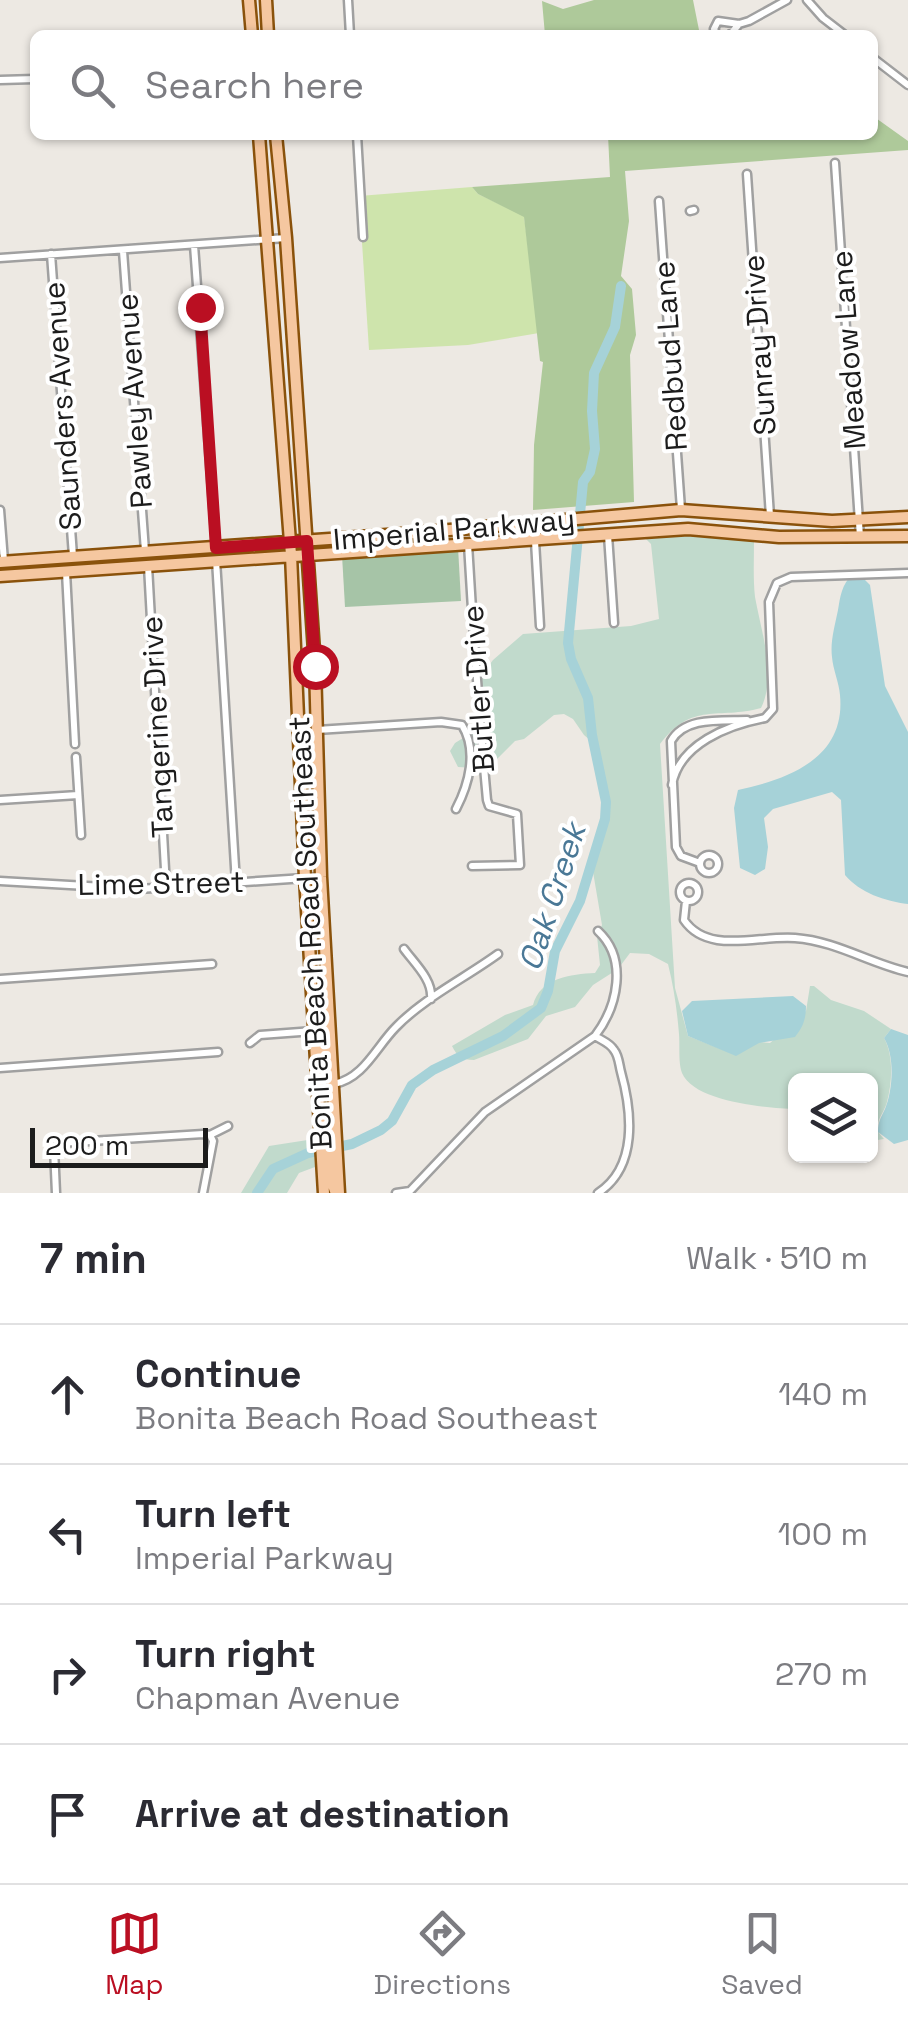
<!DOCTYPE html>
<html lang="en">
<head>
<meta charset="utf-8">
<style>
  :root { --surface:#fff; --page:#f7f7f7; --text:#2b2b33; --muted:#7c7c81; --line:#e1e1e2; --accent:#ba0f22 }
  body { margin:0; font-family:"Space Grotesk",sans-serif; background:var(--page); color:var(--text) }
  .controls { position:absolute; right:30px; bottom:30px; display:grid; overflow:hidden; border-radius:15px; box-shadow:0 2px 8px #0004 }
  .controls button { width:90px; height:90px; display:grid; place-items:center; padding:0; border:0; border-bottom:2px solid var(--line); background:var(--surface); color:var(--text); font:50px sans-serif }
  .scale { position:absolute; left:30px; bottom:25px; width:178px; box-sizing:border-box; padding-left:10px; border:5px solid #1c1c1c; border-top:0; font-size:28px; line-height:35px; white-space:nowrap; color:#1c1c1c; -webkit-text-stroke:8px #fff; paint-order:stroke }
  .stop { position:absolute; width:30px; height:30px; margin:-22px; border:8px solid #ba0f22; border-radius:50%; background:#fff }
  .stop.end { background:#ba0f22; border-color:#fff; box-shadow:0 2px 10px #0008 }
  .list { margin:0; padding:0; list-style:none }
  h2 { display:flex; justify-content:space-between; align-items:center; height:130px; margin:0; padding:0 40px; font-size:42px }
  h2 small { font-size:32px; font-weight:400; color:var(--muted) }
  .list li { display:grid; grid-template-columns:65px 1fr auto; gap:30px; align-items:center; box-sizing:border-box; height:140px; padding:0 40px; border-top:2px solid var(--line) }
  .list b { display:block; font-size:38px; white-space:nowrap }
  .list p { margin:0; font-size:32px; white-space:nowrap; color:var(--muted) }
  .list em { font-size:32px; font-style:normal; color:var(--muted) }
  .icon { flex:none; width:55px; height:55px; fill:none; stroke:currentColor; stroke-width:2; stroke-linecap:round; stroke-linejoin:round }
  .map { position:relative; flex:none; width:908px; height:1193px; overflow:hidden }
  .search { position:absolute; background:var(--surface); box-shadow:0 2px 8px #0004; left:30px; right:30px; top:30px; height:110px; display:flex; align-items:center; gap:25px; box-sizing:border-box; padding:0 35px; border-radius:15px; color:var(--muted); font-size:38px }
  .sheet { height:690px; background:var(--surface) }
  nav { display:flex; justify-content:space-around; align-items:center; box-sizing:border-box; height:140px; border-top:2px solid var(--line); background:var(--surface); font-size:28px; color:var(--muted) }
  nav a { display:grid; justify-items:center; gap:5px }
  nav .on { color:var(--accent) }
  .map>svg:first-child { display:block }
  .grass { fill:#cee4ac }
  .forest { fill:#aec99a }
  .wetland { fill:#c1dacc }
  .cemetery { fill:#a6c4a7 }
  .water { fill:#a6d2d8 }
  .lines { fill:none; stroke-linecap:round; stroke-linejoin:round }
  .river { stroke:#a6d2d8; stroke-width:10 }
  .street-casing { stroke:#a0a0a0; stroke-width:11 }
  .primary-casing { stroke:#8a520b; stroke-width:15 }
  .street { stroke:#fff; stroke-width:6 }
  .primary { stroke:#f5c7a0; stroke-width:10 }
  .route { stroke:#ba0f22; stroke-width:12 }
  .labels { text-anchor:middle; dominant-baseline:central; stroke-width:8; stroke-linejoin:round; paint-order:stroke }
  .street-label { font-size:30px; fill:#1c1c1c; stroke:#fff }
  .water-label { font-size:32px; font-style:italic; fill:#4a7896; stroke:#fff }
</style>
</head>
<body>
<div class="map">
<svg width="908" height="1193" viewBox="0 0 908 1193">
  <rect width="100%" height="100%" fill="#ede9e3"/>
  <path class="grass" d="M472 187 478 194 524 216 539 333 468 345 369 350 359 196Z"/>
  <path class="forest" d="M594 0H693L700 35H545L542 1 563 9Z
    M873 116 908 141V150L625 171 629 221 621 276 632 289 636 335 630 355 634 502 533 510 534 445 543 362 540 361 524 217 478 194 472 187 610 177 608 135H873Z"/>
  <path class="wetland" d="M676 534 754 541C754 559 753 579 755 597 761 631 777 676 761 708 717 720 693 701 660 744L675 988 688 1036 736 1055 759 1042 770 1043 806 1011 810 986H814L831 1000 864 1011 891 1029 884 1038C894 1056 892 1083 887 1102 885 1110 879 1117 878 1124 877 1132 879 1133 884 1139L871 1141 870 1080H796L795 1109C767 1108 694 1102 682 1073 678 1063 680 1045 679 1034 677 1010 674 988 668 964L649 954 630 953 618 969 593 985 575 1007 546 1016 528 1039 474 1060C462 1060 457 1056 452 1046L505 1015 533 1005C540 978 571 974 595 973L600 965 597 936 602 925 591 860 603 814 596 750 591 741 584 735 573 719 564 714 554 715 524 739 515 741 495 761 477 768 458 767 450 751 455 743 489 722C493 698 482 697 481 676L493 660 523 634 631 626 659 619 651 544 644 537Z
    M314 1139 315 1167 299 1173 287 1193H241L269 1146Z"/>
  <path class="cemetery" d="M458 547 461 601 345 607 342 555Z"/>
  <path class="water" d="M852 575 862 577 870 585 885 686 908 732V904C885 901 860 893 845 875L841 800 832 792 773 809 764 818 768 847 765 869 755 875 740 868 734 808 738 790C789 779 846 758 840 695 839 682 833 670 832 657 830 642 835 625 838 610 840 597 842 584 852 575Z
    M793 996 806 1006C806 1019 803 1027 795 1037L759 1043 736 1056 688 1036 682 1011 692 1001Z
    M891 1029 908 1035V1140L894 1144 878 1132C878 1121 881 1118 885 1109 893 1090 895 1056 884 1038Z"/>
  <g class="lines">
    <path class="river" d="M257 1193 273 1169 308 1153 352 1144 381 1130 392 1121 412 1085 433 1070 503 1036 541 1008 548 991 555 951 580 901 605 819 606 802 592 735 588 698 571 659 568 643 583 482 590 472 595 449 592 411 594 373 615 327 621 286"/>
    <g class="street-casing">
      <path id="street" d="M348 0 350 35
        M807 0 823 18 845 35
        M717 35 714 29 718 21 739 24 749 21 787 0
        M730 35 739 24
        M873 58 908 85
        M0 80 35 79
        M357 135 363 237
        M835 163 860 537
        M747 174 770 516
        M659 201 681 509
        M690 211 694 210
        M194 245 216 546
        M123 251 145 551
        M51 254 73 556
        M0 258 286 238
        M0 510 4 561
        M608 535 614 623
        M535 541 540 626
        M468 544C473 630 479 714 487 800L489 806 517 814 520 865 472 866
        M216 560 236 883
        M148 566 166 887
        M66 572 75 744
        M317 730 441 722 462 725C478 751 469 784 456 809
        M76 757 81 835
        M672 785C679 744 728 725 765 718L773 709 769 602 777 583 791 577 908 573
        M0 800 78 795
        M700 864a9 9 0 1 1 18 0a9 9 0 1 1-18 0Z
        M700 863 681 856 676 847 671 741C685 716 722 721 747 720
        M0 881 139 889 320 877
        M680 892a9 9 0 1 1 18 0a9 9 0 1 1-18 0Z
        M686 901 684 920C708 955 758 935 795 938 836 941 869 963 908 972
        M404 949C415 964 433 980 431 999
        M0 979 212 964
        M595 1036C601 1040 610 1043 614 1050 619 1056 619 1065 621 1072 632 1112 638 1167 598 1193
        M250 1043 260 1035 314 1031
        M0 1068 218 1052
        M334 1084C364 1078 376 1047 396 1027 424 998 465 978 498 954
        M210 1135 228 1126
        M56 1193 54 1148 59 1143 203 1134 210 1135 213 1141 203 1193
        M396 1193 410 1191 485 1112 595 1036C618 1006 628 959 598 931"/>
    </g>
    <g class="primary-casing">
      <path id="primary" d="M249 0 252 35
        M266 0 268 35
        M259 135 291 555 305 878 324 1193
        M276 135 286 238 315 666 321 877 339 1193
        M0 562 415 533 681 510 832 521 908 517
        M0 576 688 529 779 537 908 536
        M316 1008C329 1031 317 1063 332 1082
        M321 1112C335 1138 323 1168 336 1193"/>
    </g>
    <use href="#street" class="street"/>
    <use href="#primary" class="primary"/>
  </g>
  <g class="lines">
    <path class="route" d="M200 307 216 548 307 541 315 666"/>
  </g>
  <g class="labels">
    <g class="street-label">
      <text transform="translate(759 345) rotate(-94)">Sunray Drive</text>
      <text transform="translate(848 350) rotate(-94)">Meadow Lane</text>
      <text transform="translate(670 356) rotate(-94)">Redbud Lane</text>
      <text transform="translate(134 401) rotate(-94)">Pawley Avenue</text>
      <text transform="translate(62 406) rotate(-94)">Saunders Avenue</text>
      <text transform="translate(454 529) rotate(-5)">Imperial Parkway</text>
      <text transform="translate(478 689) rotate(-94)">Butler Drive</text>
      <text transform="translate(157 727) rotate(-93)">Tangerine Drive</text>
      <text transform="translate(161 883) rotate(-1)">Lime Street</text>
      <text transform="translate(310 933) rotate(-93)">Bonita Beach Road Southeast</text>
    </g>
    <g class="water-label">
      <text transform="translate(552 897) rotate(-72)">Oak Creek</text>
    </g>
  </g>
</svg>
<div class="controls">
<button><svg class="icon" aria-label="layers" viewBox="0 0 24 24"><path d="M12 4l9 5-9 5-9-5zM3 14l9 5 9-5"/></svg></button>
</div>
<div class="scale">200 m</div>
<div class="stop" style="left:315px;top:666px"></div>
<div class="stop end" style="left:200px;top:307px"></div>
<div class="search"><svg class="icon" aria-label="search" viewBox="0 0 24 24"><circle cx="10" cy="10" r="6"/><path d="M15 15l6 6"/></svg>Search here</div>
</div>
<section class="sheet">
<h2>7 min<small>Walk · 510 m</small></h2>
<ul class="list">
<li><svg class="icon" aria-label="ahead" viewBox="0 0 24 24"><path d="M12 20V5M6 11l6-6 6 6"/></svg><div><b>Continue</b><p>Bonita Beach Road Southeast</p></div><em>140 m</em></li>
<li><svg class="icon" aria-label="left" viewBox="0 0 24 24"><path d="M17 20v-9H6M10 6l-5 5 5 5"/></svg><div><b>Turn left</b><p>Imperial Parkway</p></div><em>100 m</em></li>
<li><svg class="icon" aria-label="right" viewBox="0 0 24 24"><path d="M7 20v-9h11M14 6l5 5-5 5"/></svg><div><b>Turn right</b><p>Chapman Avenue</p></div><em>270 m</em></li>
<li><svg class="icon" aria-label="arrive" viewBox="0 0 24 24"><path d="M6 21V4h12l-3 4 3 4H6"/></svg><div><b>Arrive at destination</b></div></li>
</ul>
</section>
<nav>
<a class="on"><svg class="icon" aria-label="map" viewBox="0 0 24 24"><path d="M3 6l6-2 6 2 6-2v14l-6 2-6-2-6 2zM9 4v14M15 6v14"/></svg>Map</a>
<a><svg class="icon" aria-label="directions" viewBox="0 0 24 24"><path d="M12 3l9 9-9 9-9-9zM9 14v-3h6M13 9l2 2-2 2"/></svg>Directions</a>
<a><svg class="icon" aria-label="saved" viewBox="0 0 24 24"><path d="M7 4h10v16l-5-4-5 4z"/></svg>Saved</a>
</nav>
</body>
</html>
